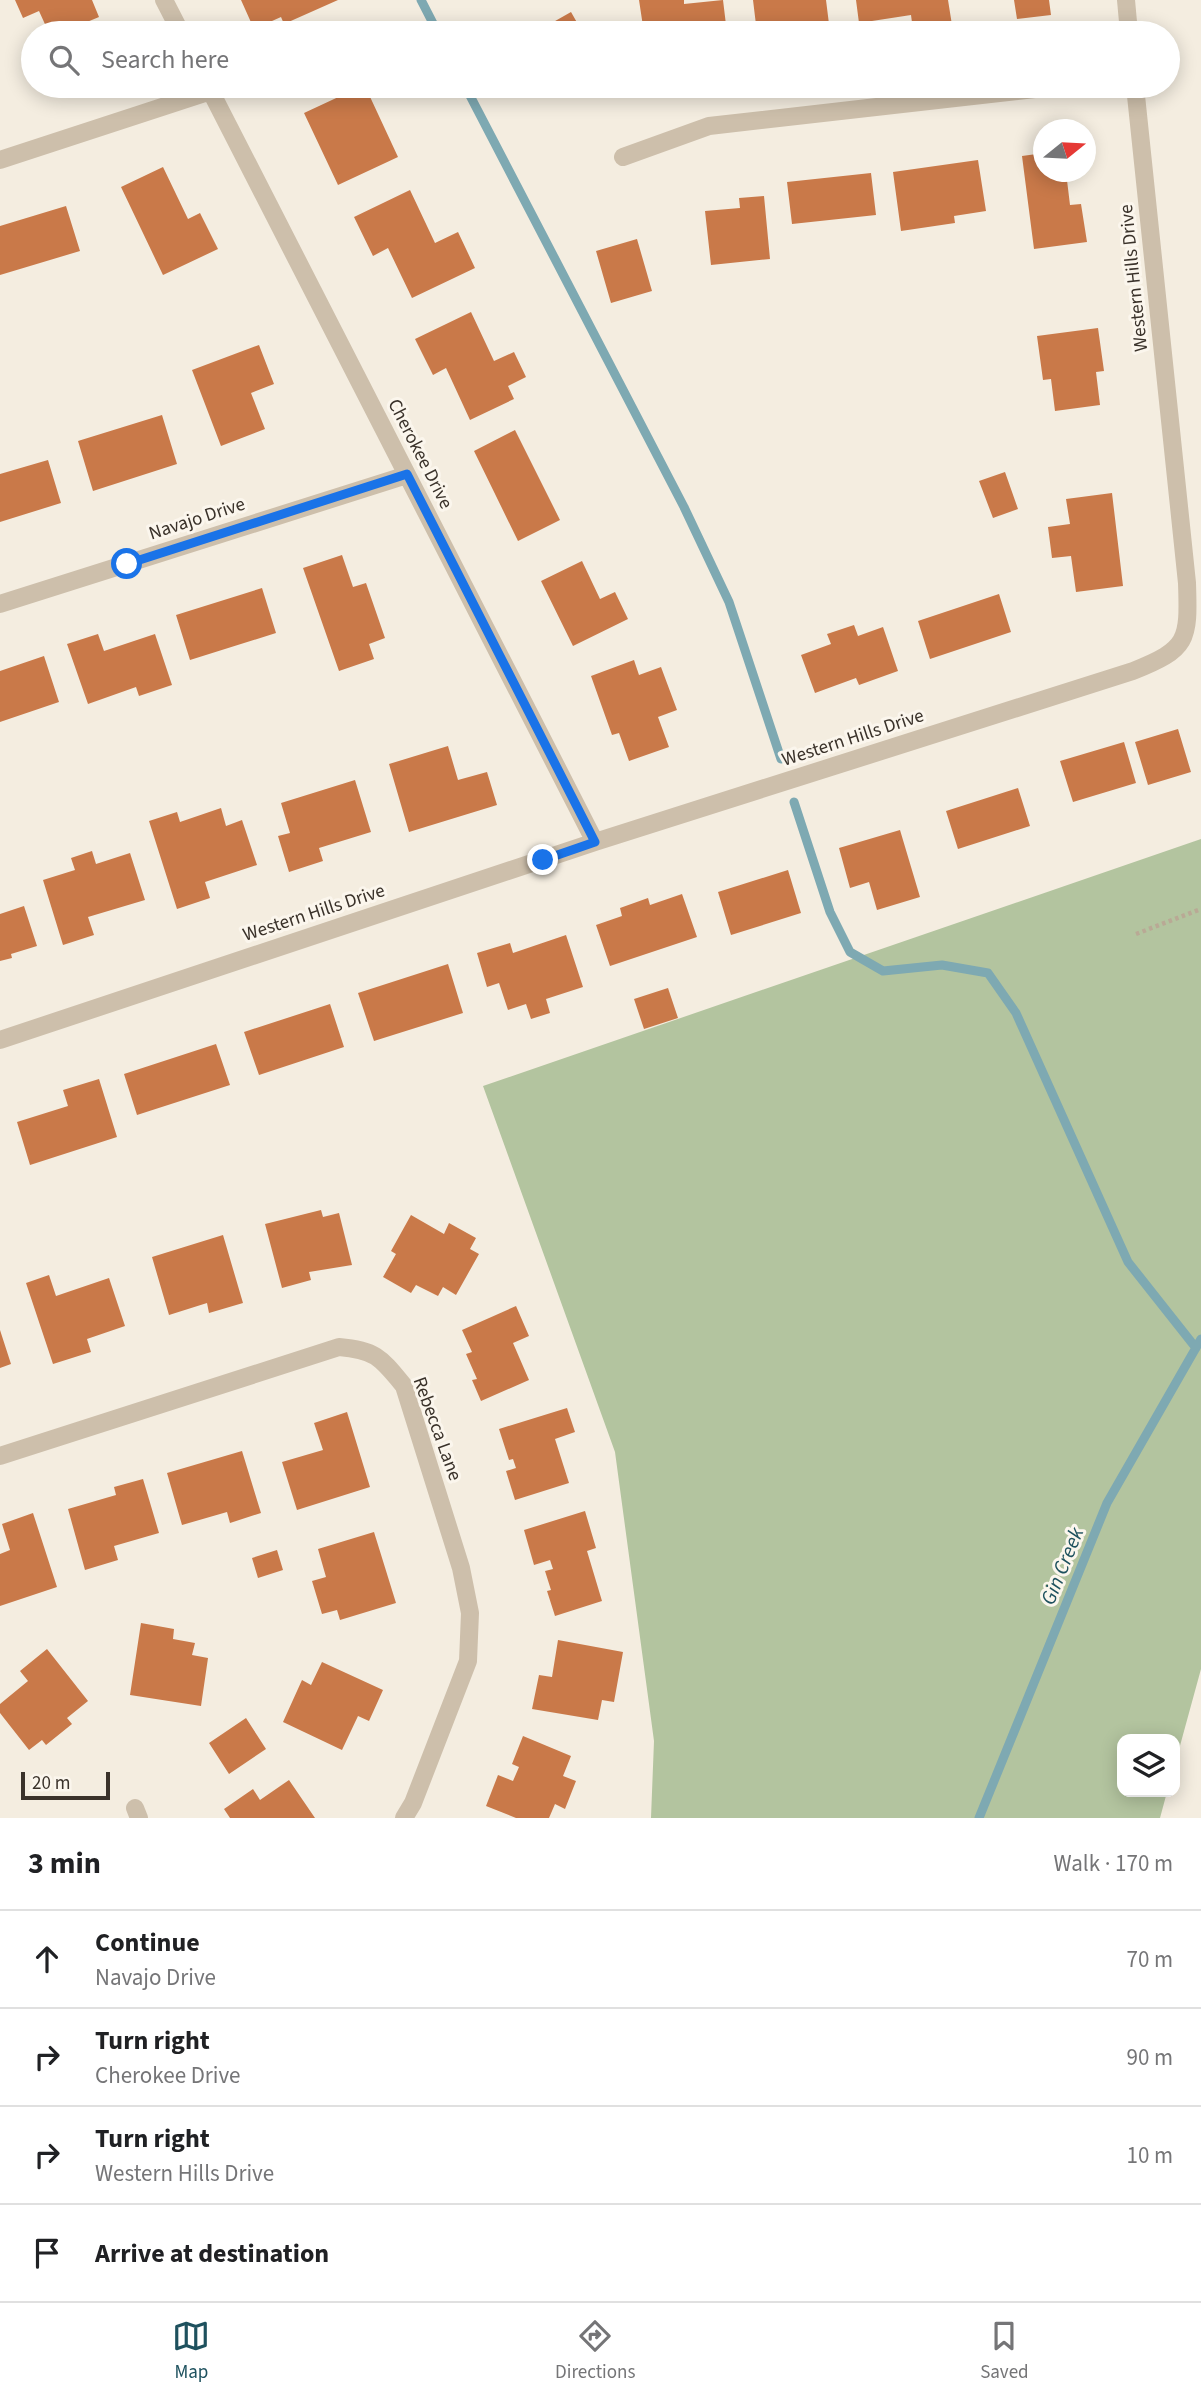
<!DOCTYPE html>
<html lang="en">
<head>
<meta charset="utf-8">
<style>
  :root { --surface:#fff; --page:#f2f2f2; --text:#202124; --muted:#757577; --line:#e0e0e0; --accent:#1e515e }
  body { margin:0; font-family:"Source Sans 3",sans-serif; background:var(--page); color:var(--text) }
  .controls { position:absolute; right:21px; bottom:21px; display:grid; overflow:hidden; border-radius:14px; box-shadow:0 4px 18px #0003 }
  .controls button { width:63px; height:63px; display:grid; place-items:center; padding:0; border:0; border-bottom:2px solid var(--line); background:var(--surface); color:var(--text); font:35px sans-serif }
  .compass { position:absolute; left:1033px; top:119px; width:63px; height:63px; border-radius:50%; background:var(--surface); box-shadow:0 4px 18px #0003; rotate:72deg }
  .scale { position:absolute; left:21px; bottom:18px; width:89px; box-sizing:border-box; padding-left:7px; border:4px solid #3a322a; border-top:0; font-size:19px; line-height:24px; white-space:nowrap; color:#3a322a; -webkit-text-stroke:5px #fbf6ed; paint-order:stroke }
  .stop { position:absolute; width:21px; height:21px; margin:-16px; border:5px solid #1a73e8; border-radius:50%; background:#fff }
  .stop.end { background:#1a73e8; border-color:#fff; box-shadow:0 2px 7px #0008 }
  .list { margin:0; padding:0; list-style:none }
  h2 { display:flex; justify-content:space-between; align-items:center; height:91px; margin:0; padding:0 28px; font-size:30px }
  h2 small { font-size:23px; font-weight:400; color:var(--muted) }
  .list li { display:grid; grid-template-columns:46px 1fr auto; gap:21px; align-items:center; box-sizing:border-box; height:98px; padding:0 28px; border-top:2px solid var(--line) }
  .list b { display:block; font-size:26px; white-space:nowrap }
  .list p { margin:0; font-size:23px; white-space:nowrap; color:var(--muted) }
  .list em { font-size:23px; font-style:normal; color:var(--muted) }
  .icon { flex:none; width:38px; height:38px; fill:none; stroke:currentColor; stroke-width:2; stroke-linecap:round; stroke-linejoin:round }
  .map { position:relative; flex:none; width:1201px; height:1818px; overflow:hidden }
  .search { position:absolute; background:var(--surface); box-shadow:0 4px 18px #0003; left:21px; right:21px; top:21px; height:77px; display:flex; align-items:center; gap:18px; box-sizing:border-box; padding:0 24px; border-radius:38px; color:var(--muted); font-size:26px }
  .sheet { height:483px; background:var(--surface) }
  nav { display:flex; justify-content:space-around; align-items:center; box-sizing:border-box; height:98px; border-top:2px solid var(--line); background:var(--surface); font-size:19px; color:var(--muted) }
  nav a { display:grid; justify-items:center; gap:4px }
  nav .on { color:var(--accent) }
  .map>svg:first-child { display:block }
  .green { fill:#b3c49f }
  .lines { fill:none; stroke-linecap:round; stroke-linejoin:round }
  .stream { stroke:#7ea9b2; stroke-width:9 }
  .building { fill:#c97949 }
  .path { stroke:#b9a995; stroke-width:4.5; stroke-dasharray:3.5 3.5; stroke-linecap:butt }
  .minor { stroke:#cdbfab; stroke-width:18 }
  .route { stroke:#1a73e8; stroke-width:9 }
  .labels { text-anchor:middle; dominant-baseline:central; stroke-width:6; stroke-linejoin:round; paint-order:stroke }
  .street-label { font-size:19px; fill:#3a322a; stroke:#fbf6ed }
  .water-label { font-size:21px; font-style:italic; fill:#1e515e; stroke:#fbf6ed }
</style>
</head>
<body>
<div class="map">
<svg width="1201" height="1818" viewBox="0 0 1201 1818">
  <rect width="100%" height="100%" fill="#f4ede0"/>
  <path class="green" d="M1201 839V1669L1175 1764V1739H1122V1792H1167L1160 1818H651L654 1741 615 1452 483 1086Z"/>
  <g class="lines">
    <path class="stream" d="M421 0 438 33
      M465 86 684 507 729 602 781 759
      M794 802 830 912 850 952 883 971 942 965 988 973 1016 1013 1128 1262 1196 1348
      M979 1818 1107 1503 1201 1339"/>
  </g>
  <path class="building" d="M15 0H92L99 17 87 22 92 33H49L39 11 23 18Z
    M241 0H338L284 24 281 17 254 29Z
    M639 0H684V4L723 0 727 33H644Z
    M753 0H826L829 24 799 28V33H757Z
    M856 0H948L952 25 913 30 911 15 859 23Z
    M1014 0H1049L1051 15 1017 19Z
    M571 12 583 33H534Z
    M362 86H365L398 157 338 185 304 113Z
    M1044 153V172H1066L1070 205 1081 204 1087 242 1034 249 1022 156Z
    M978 160 986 211 954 216 955 223 901 231 893 172Z
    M163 167 188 219 200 213 218 249 163 275 121 187Z
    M871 173 876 215 792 224 787 182Z
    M410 190 435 243 458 232 475 268 412 298 388 248 373 256 354 217Z
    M764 196 770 259 711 265 705 211 740 208 739 198Z
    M66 206 80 251 0 275V226Z
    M637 239 652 291 611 303 596 251Z
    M471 312 494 361 514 352 526 377 508 386 514 399 470 420 446 368 433 375 415 339Z
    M1098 328 1104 371 1096 372 1100 405 1055 411 1051 379 1043 380 1037 336Z
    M259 345 274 384 251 393 265 429 221 446 192 370Z
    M162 415 177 464 93 491 78 441Z
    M515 430 560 520 518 541 474 451Z
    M48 460 61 503 0 522V474Z
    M1005 472 1018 509 993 518 979 481Z
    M1112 493 1123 586 1076 592 1071 556 1052 558 1048 527 1070 524 1066 499Z
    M342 555 353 587 366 583 385 638 369 644 374 659 339 671 303 568Z
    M582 561 600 599 615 592 628 619 573 646 541 581Z
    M262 588 276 633 190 660 176 615Z
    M999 594 1011 632 930 659 918 621Z
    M854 625 858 636 883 627 898 671 859 685 856 678 815 693 801 655 831 644 827 634Z
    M98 634 104 651 155 634 172 685 139 696 136 687 88 704 67 644Z
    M44 656 59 702 0 722V671Z
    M634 660 639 675 661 667 677 710 658 717 669 747 629 761 619 733 612 735 591 676Z
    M1178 729 1191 772 1148 785 1135 742Z
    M1124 742 1136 783 1073 802 1060 761Z
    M448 746 458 780 487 772 497 805 409 832 389 764Z
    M355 780 371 832 319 848 323 861 289 872 278 836 290 833 281 803Z
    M1018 788 1030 826 958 849 946 811Z
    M221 808 226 826 242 820 257 865 205 882 210 898 177 909 149 821 177 812 180 822Z
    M900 830 920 897 877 910 869 882 850 888 839 848Z
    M92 851 96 864 130 853 145 900 88 917 94 935 63 945 43 880 75 870 71 858Z
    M788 870 801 913 731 935 718 892Z
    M682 894 697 937 610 966 596 925 622 916 620 908 648 898 650 905Z
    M24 906 37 946 11 954 12 958 0 961V914Z
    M566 935 583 987 546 999 550 1013 531 1019 526 1004 508 1010 499 983 487 987 477 953 510 943 513 953Z
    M448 964 463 1013 374 1041 358 993Z
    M668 988 678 1018 644 1029 634 999Z
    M330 1004 344 1047 259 1075 244 1032Z
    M216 1044 230 1085 137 1115 124 1074Z
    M99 1079 117 1137 30 1165 17 1122 68 1106 63 1090Z
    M321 1210 323 1217 339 1213 352 1265 309 1272 311 1280 282 1288 265 1224Z
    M411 1215 444 1234 449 1223 476 1238 470 1249 479 1254 456 1295 443 1287 438 1296 416 1285 411 1293 383 1277 396 1254 391 1251Z
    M223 1235 243 1303 209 1313 207 1303 169 1315 152 1257Z
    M49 1275 56 1296 109 1278 125 1326 87 1339 91 1352 53 1364 26 1283Z
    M516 1306 529 1336 513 1343 529 1380 481 1401 472 1380 477 1379 466 1354 472 1352 462 1330Z
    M0 1330 11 1364 0 1368Z
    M567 1408 575 1432 555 1439 569 1483 515 1500 506 1471 516 1468 513 1459 509 1460 499 1429Z
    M347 1412 370 1487 297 1510 282 1462 323 1450 314 1423Z
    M242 1451 261 1513 230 1523 227 1512 182 1525 167 1473Z
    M143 1479 159 1533 114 1546 118 1560 85 1570 68 1509 116 1495 114 1487Z
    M585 1511 596 1548 587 1551 602 1601 555 1616 547 1591 551 1590 545 1571 553 1569 550 1560 534 1565 524 1530Z
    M33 1513 57 1587 0 1606V1554L10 1550 2 1524Z
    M374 1532 396 1603 340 1620 337 1610 322 1614 312 1581 326 1577 318 1549Z
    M277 1550 283 1570 258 1578 252 1558Z
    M141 1623 174 1629 173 1639 195 1643 192 1655 208 1658 201 1706 130 1695Z
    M558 1640 623 1652 614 1702 602 1700 598 1720 532 1709 539 1675 552 1677Z
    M47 1649 88 1701 67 1718 72 1724 46 1745 42 1740 29 1750 0 1713V1704L28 1681 20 1671Z
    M322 1662 383 1690 369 1721 358 1716 342 1750 283 1722 302 1680 311 1685Z
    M246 1718 266 1749 229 1774 209 1743Z
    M523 1736 571 1756 563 1776 576 1781 565 1809 555 1804 549 1818H516L486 1806 498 1775 513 1781 519 1767 512 1764Z
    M289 1780 315 1818H230L224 1809 253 1789 260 1800Z"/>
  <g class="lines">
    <path class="path" d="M1136 934 1201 909"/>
    <path class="minor" d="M164 0 181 33
      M1126 0 1129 33
      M208 86 595 842
      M623 157 709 126 1061 86
      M0 160 211 91
      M0 604 407 475
      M0 1040 595 842 1133 671C1188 649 1189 641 1187 583L1135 86
      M0 1456 339 1347C376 1350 381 1358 404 1386L461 1568 470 1613 468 1661 413 1803 404 1818
      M135 1808 139 1818"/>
  </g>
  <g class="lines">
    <path class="route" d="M127 564 407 474 595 842 543 860"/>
  </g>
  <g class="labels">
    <g class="street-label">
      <text transform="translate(1134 278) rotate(-96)">Western Hills Drive</text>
      <text transform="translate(420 454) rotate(63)">Cherokee Drive</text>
      <text transform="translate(197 519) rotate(-18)">Navajo Drive</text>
      <text transform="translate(853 738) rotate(-18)">Western Hills Drive</text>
      <text transform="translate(314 913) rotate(-18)">Western Hills Drive</text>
      <text transform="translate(437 1429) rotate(70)">Rebecca Lane</text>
    </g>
    <g class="water-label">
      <text transform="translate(1062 1566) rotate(-68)">Gin Creek</text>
    </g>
  </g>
</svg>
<div class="controls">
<button><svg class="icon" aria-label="layers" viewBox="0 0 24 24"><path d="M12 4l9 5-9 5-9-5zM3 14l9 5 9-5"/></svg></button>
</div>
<svg class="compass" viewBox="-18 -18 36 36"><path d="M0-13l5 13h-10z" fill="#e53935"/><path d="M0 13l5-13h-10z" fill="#757577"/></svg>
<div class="scale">20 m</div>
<div class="stop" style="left:127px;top:564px"></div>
<div class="stop end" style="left:543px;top:860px"></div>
<div class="search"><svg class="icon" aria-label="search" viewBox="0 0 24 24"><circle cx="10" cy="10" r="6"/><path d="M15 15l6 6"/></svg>Search here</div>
</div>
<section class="sheet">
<h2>3 min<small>Walk · 170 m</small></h2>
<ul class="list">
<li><svg class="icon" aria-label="ahead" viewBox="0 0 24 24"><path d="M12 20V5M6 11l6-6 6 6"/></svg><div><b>Continue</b><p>Navajo Drive</p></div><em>70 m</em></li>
<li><svg class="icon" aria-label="right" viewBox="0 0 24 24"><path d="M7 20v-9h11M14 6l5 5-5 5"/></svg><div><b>Turn right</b><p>Cherokee Drive</p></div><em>90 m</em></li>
<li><svg class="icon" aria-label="right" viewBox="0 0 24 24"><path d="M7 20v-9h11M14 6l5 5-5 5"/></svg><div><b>Turn right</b><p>Western Hills Drive</p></div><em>10 m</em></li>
<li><svg class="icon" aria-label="arrive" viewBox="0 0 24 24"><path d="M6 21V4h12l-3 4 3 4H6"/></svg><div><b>Arrive at destination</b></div></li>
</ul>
</section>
<nav>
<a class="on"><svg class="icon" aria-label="map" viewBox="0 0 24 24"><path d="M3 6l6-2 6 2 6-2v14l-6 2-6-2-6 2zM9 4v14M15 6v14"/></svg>Map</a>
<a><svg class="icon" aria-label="directions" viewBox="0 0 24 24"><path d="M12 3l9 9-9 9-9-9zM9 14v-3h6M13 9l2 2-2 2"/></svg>Directions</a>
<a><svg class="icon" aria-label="saved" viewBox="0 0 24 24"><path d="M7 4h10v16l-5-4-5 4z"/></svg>Saved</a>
</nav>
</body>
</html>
